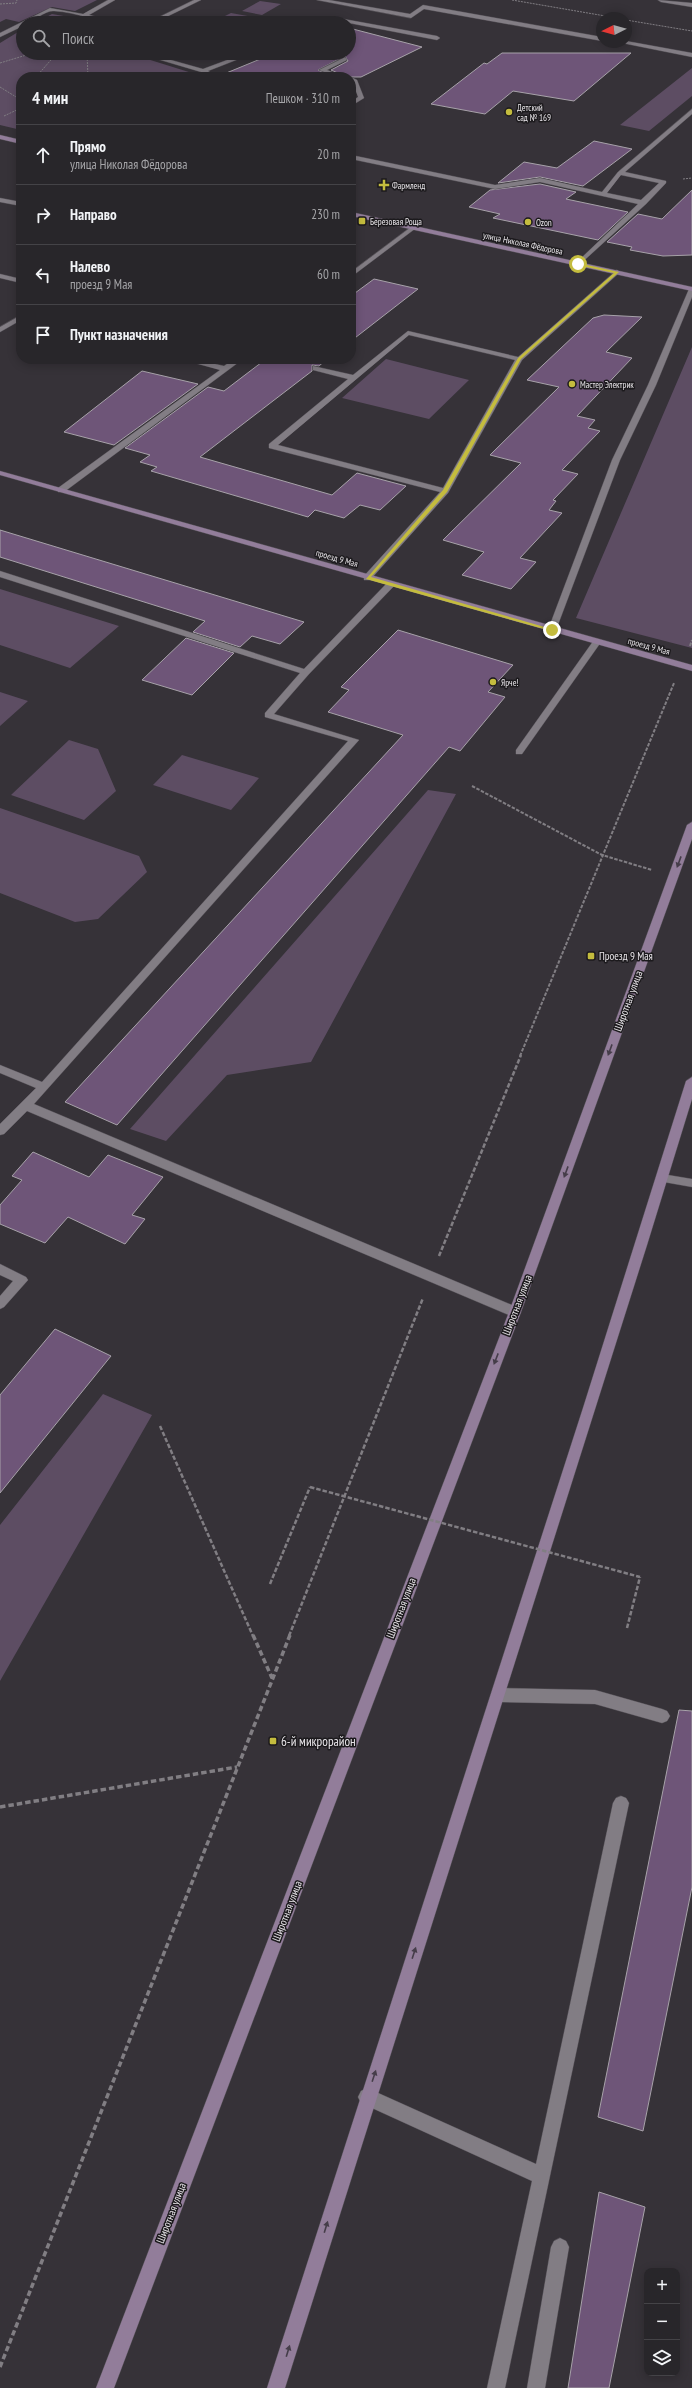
<!DOCTYPE html>
<html lang="ru">
<head>
<meta charset="utf-8">
<style>
  :root { --surface:#28262a; --page:#343236; --text:#f1f3f6; --muted:#a5a5a8; --line:#444347 }
  body { margin:0; font-family:"PT Sans Narrow",sans-serif; background:var(--page); color:var(--text) }
  .controls { position:absolute; right:12px; bottom:12px; display:grid; overflow:hidden; border-radius:8px; box-shadow:0 2px 10px #0003 }
  .controls button { width:36px; height:36px; display:grid; place-items:center; padding:0; border:0; border-bottom:1px solid var(--line); background:var(--surface); color:var(--text); font:20px sans-serif }
  .compass { position:absolute; left:596px; top:12px; width:36px; height:36px; border-radius:50%; background:var(--surface); box-shadow:0 2px 10px #0003; rotate:264deg }
  .stop { position:absolute; width:12px; height:12px; margin:-9px; border:3px solid #c4bc3e; border-radius:50%; background:#fff }
  .stop.end { background:#c4bc3e; border-color:#fff; box-shadow:0 1px 4px #0008 }
  .list { margin:0; padding:0; list-style:none }
  h2 { display:flex; justify-content:space-between; align-items:center; height:52px; margin:0; padding:0 16px; font-size:17px }
  h2 small { font-size:13px; font-weight:400; color:var(--muted) }
  .list li { display:grid; grid-template-columns:26px 1fr auto; gap:12px; align-items:center; box-sizing:border-box; height:60px; padding:0 16px; border-top:1px solid var(--line) }
  .list b { display:block; font-size:15px; white-space:nowrap }
  .list p { margin:0; font-size:13px; white-space:nowrap; color:var(--muted) }
  .list em { font-size:13px; font-style:normal; color:var(--muted) }
  .icon { flex:none; width:22px; height:22px; fill:none; stroke:currentColor; stroke-width:2; stroke-linecap:round; stroke-linejoin:round }
  .map { position:relative; flex:none; width:692px; height:2388px; overflow:hidden }
  .search { position:absolute; background:var(--surface); box-shadow:0 2px 10px #0003; left:16px; top:16px; width:340px; height:44px; display:flex; align-items:center; gap:10px; box-sizing:border-box; padding:0 14px; border-radius:22px; color:var(--muted); font-size:15px }
  .panel { position:absolute; background:var(--surface); box-shadow:0 2px 10px #0003; left:16px; top:72px; width:340px; height:292px; border-radius:16px }
  .map>svg:first-child { display:block }
  .green { fill:#5d4d63 }
  .building { fill:#6e5578; stroke:#a7a2a9 }
  .lines { fill:none; stroke-linecap:round; stroke-linejoin:round }
  .lane-casing { stroke:#524e54; stroke-width:1 }
  .secondary-casing { stroke:#524e54; stroke-width:1 }
  .path-far3 { stroke:#817e83; stroke-width:1; stroke-dasharray:2 1; stroke-linecap:butt }
  .path-far2 { stroke:#817e83; stroke-width:2; stroke-dasharray:3.5 1.5; stroke-linecap:butt }
  .path-far1 { stroke:#817e83; stroke-width:2.5; stroke-dasharray:4.5 2; stroke-linecap:butt }
  .path { stroke:#817e83; stroke-width:3.5; stroke-dasharray:5.5 3; stroke-linecap:butt }
  .lane { fill:#827d84; fill-rule:evenodd }
  .secondary { fill:#927d9a; fill-rule:evenodd }
  .path-bridge { stroke:#817e83; stroke-width:2.5; stroke-dasharray:4.5 2; stroke-linecap:butt }
  .oneway { fill:#453d49 }
  .route { fill:#c4bc3e }
  .poi-dot { fill:#c4bc3e; stroke:#1c1a1d; stroke-width:1.5 }
  .labels { text-anchor:middle; dominant-baseline:central; stroke-width:3; stroke-linejoin:round; paint-order:stroke }
  .far-poi-label { font-size:9px; fill:#e8e5e9; stroke:#1c1a1d; text-anchor:start }
  .far-street-label { font-size:9px; fill:#e8e5e9; stroke:#1c1a1d }
  .poi-label { font-size:11px; fill:#e8e5e9; stroke:#1c1a1d; text-anchor:start }
  .street-label { font-size:11px; fill:#e8e5e9; stroke:#1c1a1d }
  .near-poi-label { font-size:13px; fill:#e8e5e9; stroke:#1c1a1d; text-anchor:start }
</style>
</head>
<body>
<div class="map">
<svg width="692" height="2388" viewBox="0 0 692 2388">
  <rect width="100%" height="100%" fill="#363238"/>
  <path class="green" d="M0 0H97L75 11 52 7 19 22 6 19 0 22Z
    M260 1 281 4 262 15 242 11Z
    M231 13 276 21 272 23 215 21Z
    M52 14 104 23H35Z
    M23 29V53H128L192 73 194 77H21V130L0 125V43Z
    M692 68V96L649 131 620 125Z
    M692 347V648L576 618Z
    M386 359 469 380 429 419 342 398Z
    M0 589 119 626 70 668 0 645Z
    M0 692 28 701 0 726Z
    M69 740 98 749 116 791 84 820 11 795Z
    M182 755 259 778 231 810 153 785Z
    M428 790 456 794 311 1062 227 1075 166 1141 130 1129Z
    M0 808 139 856 147 872 98 919 75 922 0 893Z
    M103 1394 152 1415 0 1681V1525Z"/>
  <path class="building" d="M349 28 422 47 361 77H347L331 70 348 61 345 56 318 70 333 77 219 76 275 53H349Z
    M502 53H631L574 101 513 91 485 114 431 104 484 63 487 64Z
    M594 141 632 149 583 186 540 177 498 183 524 162 557 168Z
    M540 184 576 192 566 199 628 212 598 240 493 218 500 214 469 207 490 190Z
    M692 190V255L663 256 630 250 632 247 607 242 638 214 662 219Z
    M374 279 418 289 351 341V296Z
    M604 315 642 317 606 352 632 358 577 416 595 420 588 428 600 431 562 470 578 474 553 500 556 501 549 510 562 513 520 558 536 562 511 589 462 575 484 552 443 540 521 463 490 455 559 387 527 380 593 318Z
    M266 359H327L319 366 312 365V371L200 457 332 495 357 473 406 486 380 510 360 505 344 518 315 510 308 517 151 471 157 467 140 462 150 455 125 448 208 387 224 391Z
    M142 371 198 384 114 445 64 432Z
    M0 530 304 622 280 644 252 636 240 647 193 632 205 621 0 557Z
    M398 630 513 665 488 692 505 697 460 751 449 747 117 1125 65 1102 403 735 328 712 349 690 341 687Z
    M186 638 234 653 192 695 142 680Z
    M33 1152 89 1177 108 1155 163 1177 132 1215 145 1219 125 1244 68 1217 45 1243 0 1224V1205L22 1180 12 1176Z
    M55 1329 111 1356 0 1493V1395Z
    M679 1710 692 1711V1887L643 2131 598 2117Z
    M599 2192 645 2207 609 2388H568Z"/>
  <g class="lines">
    <g class="lane-casing">
      <path id="lane" d="M108 0H115L89 15 122 23C99 23 77 12 54 11 44 10 34 23 23 23V26L0 37V33L50 8 83 14Z
        M194 0H201L154 23H147Z
        M317 0H329L410 14 423 5 602 37V41L424 9 411 18Z
        M658 0 692 3V7L661 2Z
        M338 18 437 36 440 38 437 40 349 23H327Z
        M626 41 692 53V57L617 42Z
        M137 53H146L203 69 246 53H254L208 71 218 77H211L201 72Z
        M345 57 347 60 327 70 346 77H337L319 70Z
        M351 77 357 80 364 98 351 106V102L358 97Z
        M692 109V114L625 172 666 181V183L646 204 578 266 575 264 576 263 638 204 540 182 495 189 351 159V155L495 185 540 178 602 192 618 172ZM621 175 659 183 641 200 607 193Z
        M0 198 21 202V206L0 202Z
        M411 227 416 228 351 277V272Z
        M617 270 620 272 619 273 522 360 448 493 370 580H364V576L440 492 269 448V444L348 379 313 370V366L353 375 408 331 518 357ZM409 335 515 360 443 488 278 445Z
        M0 274 21 279V283L0 278Z
        M692 287V297L656 385 620 460 556 630 549 632 548 630 612 460 648 385 689 289Z
        M21 315V320L0 332V327Z
        M180 359H193L224 366 234 359H243L64 492H58V488L220 370Z
        M0 571 304 669 388 582H394V586L309 674 274 714 359 740 34 1104 519 1308 521 1312 519 1316H511L27 1111 4 1134 0 1135V1124L36 1088 0 1073V1065L42 1082 348 741 265 717V713L300 673 0 577Z
        M597 639 601 642 522 754H516V750L594 640Z
        M662 1174 692 1179V1187L658 1181 656 1178Z
        M0 1264 26 1277 28 1280 4 1307 0 1309V1296L13 1281 0 1275Z
        M499 1688 595 1690 662 1709 667 1711 670 1716 667 1721 662 1723 595 1704 499 1702 494 1700 492 1695 494 1690Z
        M621 1796 626 1798 629 1803 505 2388H487L532 2181 361 2103 358 2097 361 2091 367 2088 536 2164 613 1803 616 1798Z
        M560 2238 566 2241 569 2247 545 2388H527L551 2247 554 2241Z"/>
    </g>
    <g class="secondary-casing">
      <path id="secondary" d="M0 135 21 140V144L0 139Z
        M351 212 692 287V291L351 216Z
        M0 471 692 665V671L0 475Z
        M692 822V839L521 1312 114 2388H96L509 1312 687 825Z
        M692 1077V1099L647 1245 285 2388H267L583 1408 686 1081Z"/>
    </g>
    <path class="path-far3" d="M512 0 617 18
      M0 4 16 3 17 0
      M626 20 692 31
      M87 53 88 77
      M111 53 120 58
      M0 63 33 53
      M36 77 57 53
      M0 87 21 100
      M4 116 21 108
      M683 179 692 178"/>
    <path class="path-far2" d="M690 646 692 640
      M472 786 602 855 652 870
      M520 1056 674 683"/>
    <path class="path-far1" d="M439 1256 521 1055
      M160 1426 253 1636
      M270 1584 310 1487
      M627 1628 640 1577
      M289 1636 423 1298"/>
    <path class="path" d="M253 1635 272 1678
      M0 1807 237 1767
      M0 2367 290 1635"/>
    <use href="#lane" class="lane"/>
    <use href="#secondary" class="secondary"/>
    <path class="path-bridge" d="M310 1487 640 1577"/>
  </g>
  <defs><path id="oneway-solid" d="M-6-.8H1V-3.2L6.5 0L1 3.2V.8H-6Z"/></defs>
  <g class="oneway">
    <use href="#oneway-solid" transform="translate(679 862) rotate(110)"/>
    <use href="#oneway-solid" transform="translate(610 1050) rotate(110)"/>
    <use href="#oneway-solid" transform="translate(566 1172) rotate(110)"/>
    <use href="#oneway-solid" transform="translate(496 1359) rotate(111)"/>
    <use href="#oneway-solid" transform="translate(414 1953) rotate(-72)"/>
    <use href="#oneway-solid" transform="translate(374 2076) rotate(-72)"/>
    <use href="#oneway-solid" transform="translate(326 2227) rotate(-73)"/>
    <use href="#oneway-solid" transform="translate(288 2351) rotate(-73)"/>
  </g>
  <path class="route" d="M578 263 619 272 521 359 447 492 371 577 555 630 551 631 366 579 443 490 518 358 614 273 577 265Z"/>
  <g class="poi-dot">
    <circle cx="509" cy="112" r="4"/>
    <path d="M382 179h4v4h4v4h-4v4h-4v-4h-4v-4h4z"/>
    <rect x="358" y="217" width="8" height="8" rx="2"/>
    <circle cx="528" cy="222" r="4"/>
    <circle cx="572" cy="384" r="4"/>
    <circle cx="493" cy="682" r="4"/>
    <rect x="587" y="952" width="8" height="8" rx="2"/>
    <rect x="269" y="1737" width="8" height="8" rx="2"/>
  </g>
  <g class="labels">
    <g class="far-poi-label">
      <text x="517" y="107">Детский<tspan x="517" dy="10">сад № 169</tspan></text>
      <text x="392" y="185">Фармленд</text>
      <text x="370" y="221">Березовая Роща</text>
      <text x="536" y="222">Ozon</text>
      <text x="580" y="384">Мастер Электрик</text>
      <text x="501" y="682">Ярче!</text>
    </g>
    <g class="far-street-label">
      <text transform="translate(523 243) rotate(12)">улица Николая Фёдорова</text>
      <text transform="translate(337 558) rotate(16)">проезд 9 Мая</text>
      <text transform="translate(649 646) rotate(15)">проезд 9 Мая</text>
    </g>
    <g class="poi-label">
      <text x="599" y="956">Проезд 9 Мая</text>
    </g>
    <g class="street-label">
      <text transform="translate(628 1001) rotate(-70)">Широтная улица</text>
      <text transform="translate(517 1305) rotate(-69)">Широтная улица</text>
      <text transform="translate(401 1608) rotate(-69)">Широтная улица</text>
      <text transform="translate(287 1911) rotate(-69)">Широтная улица</text>
      <text transform="translate(171 2213) rotate(-69)">Широтная улица</text>
    </g>
    <g class="near-poi-label">
      <text x="281" y="1741">6-й микрорайон</text>
    </g>
  </g>
</svg>
<div class="controls">
<button>+</button>
<button>−</button>
<button><svg class="icon" aria-label="layers" viewBox="0 0 24 24"><path d="M12 4l9 5-9 5-9-5zM3 14l9 5 9-5"/></svg></button>
</div>
<svg class="compass" viewBox="-18 -18 36 36"><path d="M0-13l5 13h-10z" fill="#e53935"/><path d="M0 13l5-13h-10z" fill="#a5a5a8"/></svg>
<div class="stop" style="left:578px;top:264px"></div>
<div class="stop end" style="left:552px;top:630px"></div>
<div class="search"><svg class="icon" aria-label="search" viewBox="0 0 24 24"><circle cx="10" cy="10" r="6"/><path d="M15 15l6 6"/></svg>Поиск</div>
<section class="panel">
<h2>4 мин<small>Пешком · 310 m</small></h2>
<ul class="list">
<li><svg class="icon" aria-label="ahead" viewBox="0 0 24 24"><path d="M12 20V5M6 11l6-6 6 6"/></svg><div><b>Прямо</b><p>улица Николая Фёдорова</p></div><em>20 m</em></li>
<li><svg class="icon" aria-label="right" viewBox="0 0 24 24"><path d="M7 20v-9h11M14 6l5 5-5 5"/></svg><div><b>Направо</b></div><em>230 m</em></li>
<li><svg class="icon" aria-label="left" viewBox="0 0 24 24"><path d="M17 20v-9H6M10 6l-5 5 5 5"/></svg><div><b>Налево</b><p>проезд 9 Мая</p></div><em>60 m</em></li>
<li><svg class="icon" aria-label="arrive" viewBox="0 0 24 24"><path d="M6 21V4h12l-3 4 3 4H6"/></svg><div><b>Пункт назначения</b></div></li>
</ul>
</section>
</div>
</body>
</html>
